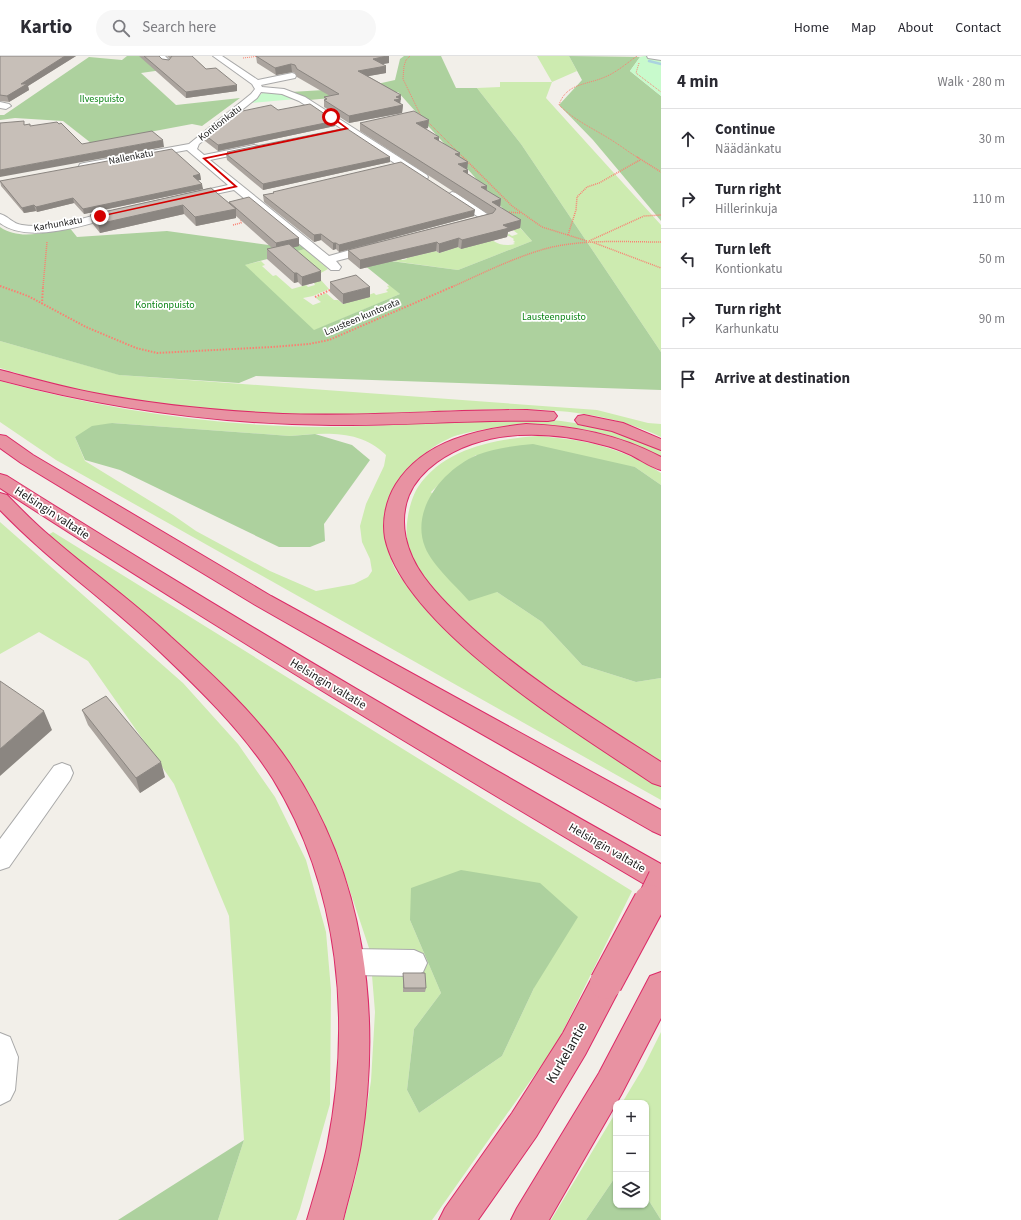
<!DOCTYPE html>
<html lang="en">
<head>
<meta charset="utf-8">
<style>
  :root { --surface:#fff; --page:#f7f7f7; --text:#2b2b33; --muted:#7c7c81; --line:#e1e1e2 }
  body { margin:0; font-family:"Source Sans 3",sans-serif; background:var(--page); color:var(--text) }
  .controls { position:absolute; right:12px; bottom:12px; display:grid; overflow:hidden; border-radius:8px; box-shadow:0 1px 3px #0004 }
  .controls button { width:36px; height:36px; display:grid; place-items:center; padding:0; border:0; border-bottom:1px solid var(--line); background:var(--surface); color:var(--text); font:20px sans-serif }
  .stop { position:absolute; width:12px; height:12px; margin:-9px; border:3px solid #d40000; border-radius:50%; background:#fff }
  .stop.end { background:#d40000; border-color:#fff; box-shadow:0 1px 4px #0008 }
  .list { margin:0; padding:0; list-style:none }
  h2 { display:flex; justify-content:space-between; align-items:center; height:52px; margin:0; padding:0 16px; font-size:17px }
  h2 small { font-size:13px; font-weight:400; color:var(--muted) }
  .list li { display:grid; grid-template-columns:26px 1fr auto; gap:12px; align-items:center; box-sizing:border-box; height:60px; padding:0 16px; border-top:1px solid var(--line) }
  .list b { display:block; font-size:15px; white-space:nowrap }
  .list p { margin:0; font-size:13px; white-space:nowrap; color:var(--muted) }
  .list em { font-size:13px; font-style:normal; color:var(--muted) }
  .icon { flex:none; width:22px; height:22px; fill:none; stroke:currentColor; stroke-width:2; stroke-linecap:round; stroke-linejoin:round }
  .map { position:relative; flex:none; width:661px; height:1164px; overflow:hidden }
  header { display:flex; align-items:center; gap:24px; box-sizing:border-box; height:56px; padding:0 20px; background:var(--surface); border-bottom:1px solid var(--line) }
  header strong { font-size:19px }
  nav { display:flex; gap:22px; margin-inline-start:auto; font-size:14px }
  .search { width:280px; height:36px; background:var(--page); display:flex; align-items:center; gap:10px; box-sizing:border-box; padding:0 14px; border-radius:22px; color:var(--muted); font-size:15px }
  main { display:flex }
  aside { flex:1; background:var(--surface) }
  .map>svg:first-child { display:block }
  .grass { fill:#cdebb0; fill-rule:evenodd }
  .forest { fill:#add19e }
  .park { fill:#c8facc }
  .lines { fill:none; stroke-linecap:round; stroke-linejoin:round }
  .stream { stroke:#aad3df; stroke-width:2.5 }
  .minor-casing { stroke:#a9a9a9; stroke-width:2 }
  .highway-casing { stroke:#dc2a67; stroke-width:2 }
  .path-far2 { stroke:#fa8072; stroke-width:1; stroke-dasharray:1 1; stroke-linecap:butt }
  .path-far1 { stroke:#fa8072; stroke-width:1.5; stroke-dasharray:1 1; stroke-linecap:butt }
  .path { stroke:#fa8072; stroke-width:2; stroke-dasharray:1.5 1.5; stroke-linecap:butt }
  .minor { fill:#fff; fill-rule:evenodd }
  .highway { fill:#e892a2; fill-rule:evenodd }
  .highway-bridge-far1-casing { stroke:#dc2a67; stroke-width:27; stroke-linecap:butt }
  .highway-bridge-casing { stroke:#dc2a67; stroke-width:34; stroke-linecap:butt }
  .highway-bridge-far1 { stroke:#e892a2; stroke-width:25 }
  .highway-bridge { stroke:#e892a2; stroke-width:32 }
  .wall { fill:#aba49e }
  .shaded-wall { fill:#8b8681 }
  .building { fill:#c7bfb8; stroke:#8b8681 }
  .route { fill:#d40000 }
  .labels { text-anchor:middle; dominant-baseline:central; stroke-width:3.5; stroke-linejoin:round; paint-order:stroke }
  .far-park-label { font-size:10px; fill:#0c8416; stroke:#fff }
  .far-street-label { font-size:10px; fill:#222; stroke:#fff }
  .street-label { font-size:12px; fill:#222; stroke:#fff }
  .near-street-label { font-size:14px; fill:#222; stroke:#fff }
</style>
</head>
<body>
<header>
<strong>Kartio</strong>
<div class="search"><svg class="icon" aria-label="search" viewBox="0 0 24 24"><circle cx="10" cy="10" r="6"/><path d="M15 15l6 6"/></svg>Search here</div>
<nav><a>Home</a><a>Map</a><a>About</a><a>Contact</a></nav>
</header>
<main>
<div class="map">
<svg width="661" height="1164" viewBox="0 0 661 1164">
  <rect width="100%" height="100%" fill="#f2efe9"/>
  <path class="grass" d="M537 0H569L577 15 552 26 546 42 661 169V296L521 88 477 32 500 31V26H552Z
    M509 160 532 185 458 214 371 202 400 203 403 204 407 203 406 202 436 195 439 197 458 191 479 175C492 184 499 192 515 188L513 187 515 186 513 184 514 183 507 179 509 178 512 180 518 178 513 174Z
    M305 193 328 213 319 218 286 198Z
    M261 205 265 209 262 210 273 220 276 219 292 233 306 229 308 231 315 229 314 227 320 223 329 233 313 240 303 242 313 249 321 246 316 242 317 241 326 237 334 244H338L343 248 374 237 376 239 388 236 386 234 389 232 387 230 390 229 400 238 313 275 244 209Z
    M0 285 120 319 597 354 648 367 661 368V381C592 348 514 352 440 355 400 357 361 359 322 359 214 359 102 345 0 312Z
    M0 325C92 350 187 366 282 370 335 373 388 369 440 366 480 363 522 359 561 365 598 370 628 378 661 394V402C610 370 539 363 481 374 471 376 459 378 450 382 426 393 404 413 393 436 382 456 383 474 389 496 391 501 392 508 395 513 398 519 404 525 408 531 436 570 465 592 503 620 554 659 607 694 661 730V744L56 404 0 366ZM112 367 290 380C324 377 360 373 386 399L384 410 366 448 360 470 362 486 370 503 372 515 368 521 354 528 316 535 270 515 196 475 173 459 85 405 75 381Z
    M538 380C586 384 621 391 661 417V429L635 411 476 399 455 413 431 436 497 536 542 566 582 609 636 626 661 622V706C597 667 535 626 478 578 452 555 420 526 409 492 403 475 409 445 418 431 444 392 495 383 538 380Z
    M0 466 183 627 238 688 275 741 306 804 326 876 331 934 330 1048 300 1153 296 1164H218L244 1084 229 860 174 728 88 605 39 576 0 598Z
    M53 476 632 835 557 987 432 1164H344L356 1119 371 1025 375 956 370 895 338 799 303 729 259 671 188 597 48 479ZM410 864 534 932 502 1000 419 1057 407 1034 414 973 441 937Z
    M661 976V1164L646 1140V1047H622L643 1012Z
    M616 1056V1120L586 1164H551Z"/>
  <path class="forest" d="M127 0H151L176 12 141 17 176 49 240 42 202 70 192 68 91 87 63 65 15 62 0 64V59H4L89 1 122 4Z
    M404 0H441L456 32H477L521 88 661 296V334L256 320 239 327 119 319 0 285V171C20 185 47 176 69 171L77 181 167 175 283 191 298 187 305 193 245 209 314 274 400 238 353 200 458 214 532 185 455 99 411 109 406 106 451 95 419 60H401L416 56 398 36 309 44 290 36 359 32 395 24 400 3Z
    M569 0 640 1 630 15 661 40V165L593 84 559 49 582 24Z
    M112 367 290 380 315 378 352 389 370 404 324 468 325 485 310 491H279L120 414 85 404 75 381 92 370Z
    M533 388 635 411 661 429V622L636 626 582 609 542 566 497 536 469 545C455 529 432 509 425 491 410 453 444 413 477 399 495 392 514 390 533 388Z
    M461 814 540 827 578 861 534 932 502 1000 419 1057 407 1034 414 973 441 937 410 864 411 832Z
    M244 1084 218 1164H118Z
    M616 1120V1149H646V1140L661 1164H586Z"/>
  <path class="park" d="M645 0H661V40L630 15 640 1Z
    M264 36 278 37 296 43 250 47Z"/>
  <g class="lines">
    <path class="stream" d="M649 5 661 8"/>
    <g class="minor-casing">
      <path id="minor" d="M156 0H165L171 6 170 8H164Z
        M213 0H222L258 24 292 17 295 18 296 20 295 22 261 29 262 31 284 33 305 41 427 119 428 121 427 123H419L299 45 282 38 261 36 257 42 199 88 197 93 204 99 254 89 258 90 259 92 258 94 210 104 329 200 375 187 379 188 381 191 379 194 336 205 341 211 339 214H331L234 134 187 144 183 143 181 141 183 139 228 129 187 94 84 113 80 112 79 110 80 108 84 107 189 88 251 38 255 33 252 28Z
        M647 0H661V4L648 2Z
        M0 46 9 48 11 50 6 53 0 52Z
        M452 136 456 137 493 162 491 164H483L448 141 447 139Z
        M117 154 121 155 123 157 121 159C88 168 29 189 0 167V158C8 160 13 168 22 169 50 174 89 160 117 154Z
        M62 707 70 710 73 717 70 724 9 811 0 814V783L54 710Z
        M351 893 414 894 423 898 427 907 423 916 414 920 351 919 342 915 338 906 342 897Z
        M0 977 10 981 18 1001 15 1034 10 1044 0 1049Z"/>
    </g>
    <g class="highway-casing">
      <path id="highway" d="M0 314C31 322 62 331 94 337 156 349 219 355 283 358 364 361 445 354 527 354L554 356 557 360 554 364 548 365C476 363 403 370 331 369 218 368 109 353 0 324Z
        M584 359 623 367 661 383V394L612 375 578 368 575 364 578 360Z
        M526 368C574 370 618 378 661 401V414C650 411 641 404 631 399 622 395 612 391 603 389 549 374 485 372 437 406 426 414 415 425 409 439 398 467 406 496 424 521 438 540 455 556 472 572 529 624 596 664 661 706V730L652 727C579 678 404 572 385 482 382 464 386 444 396 428 424 384 478 373 526 368Z
        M0 379 6 380 33 399 271 540 661 754V779L652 775 257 550 21 407 0 392Z
        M0 418 7 420C221 555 440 684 661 808V836L651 832C432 703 214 571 0 432Z
        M0 437 7 439C21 453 35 468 51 481 90 515 133 545 171 581 213 619 258 660 290 708 365 820 382 956 361 1088 357 1114 349 1139 343 1164H307C314 1140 322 1115 327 1091 352 967 340 832 273 723 242 674 197 631 155 591 105 544 48 504 0 454Z
        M606 912 617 916 621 927 617 938 585 999 536 1081 478 1164H439L445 1152 512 1057 563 977 595 916Z
        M661 916V962L621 1039 549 1164H511L517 1152 599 1017 650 920Z"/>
    </g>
    <path class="path-far2" d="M410 0 406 4 404 10 403 23 420 58 464 102
      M637 0C627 7 617 16 605 21 587 29 566 27 559 49 576 66 597 74 616 87 624 92 631 98 639 102
      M243 2 260 0
      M639 7 636 17 661 36"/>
    <path class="path-far1" d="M463 101 512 150 542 171 587 185
      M637 101 661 116
      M507 156 520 157
      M233 169 241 167V162
      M568 179 576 154 577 141 587 131 599 127 640 104
      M589 185 644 160 661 159
      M592 186 661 212
      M0 230 1 231
      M43 231 47 186
      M452 231C483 217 515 201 548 192 585 183 624 186 661 186"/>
    <path class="path" d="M0 230 28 240 86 271 136 292 157 297 272 291 309 288 329 284 454 230
      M315 241 332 233
      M42 248 43 230"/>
    <use href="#minor" class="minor"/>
    <use href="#highway" class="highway"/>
    <g class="highway-bridge-far1-casing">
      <path id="highway-bridge-far1" d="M649 846 661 821"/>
    </g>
    <g class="highway-bridge-casing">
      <path id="highway-bridge" d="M606 927 650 845"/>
    </g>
    <use href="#highway-bridge-far1" class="highway-bridge-far1"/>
    <use href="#highway-bridge" class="highway-bridge"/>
  </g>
  <path class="wall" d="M0 0H76L28 30 29 34 9 46 0 45Z
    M139 0H159L162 3 169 4 170 3 167 0H192L206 13 237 35 186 42Z
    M256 0H389V7L382 8 386 17 368 20 401 39 400 48 403 49 402 57 349 67 324 51V44L325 43 324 41 330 40 297 21 295 17 292 16 276 19 257 7Z
    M278 54 335 65V70L218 95 205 85V79Z
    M360 67 428 72 425 73 439 85 460 101 468 106 467 113 468 118 487 130V135L501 143 500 151 521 164 520 172 508 176 507 181 461 193 458 191 439 197 436 195 360 213 348 203V194L488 158 360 75Z
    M227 96 390 106 263 134 227 104 226 98H228Z
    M200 118 201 124H198L203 133 84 158 74 147 37 156 36 155 24 157 1 130 0 125Z
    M211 132 229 148V146L299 190 293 191 321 225 302 230 298 226 294 227 267 203V193L272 192 236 160V162L196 170 184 158 100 177 92 167 90 159Z
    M273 136 474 160 339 196 336 193 333 194 321 184 314 186 264 146 263 139 273 137Z
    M330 226 370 241 343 248 330 236Z
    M82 654 165 721 140 737 88 669Z
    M403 917 426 932 425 936H403Z"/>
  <path class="shaded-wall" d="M65 0H76L28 30 29 34 9 46 7 40 21 28Z
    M387 0H389V7L372 10 373 3Z
    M291 8 292 16 276 19 275 12Z
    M386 10V17L358 22V15Z
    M237 29V35L186 42V36Z
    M401 39 400 50 403 49 402 57 349 67V60L394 44 396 41Z
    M429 64 428 72 415 75 416 67Z
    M335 65V70L218 95V89Z
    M439 81V89L434 82Z
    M163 84 164 91 0 121V114Z
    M460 97 459 105 455 98Z
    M390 101V106L263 134V128Z
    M468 106 467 114 458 108Z
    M468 114V122L463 115Z
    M200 118 201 124 193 125V120Z
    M202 128 203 133 84 158 83 153Z
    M487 130 486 138 481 131Z
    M73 142 74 147 37 156 36 151Z
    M501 143 500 152 492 146Z
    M34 149 36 155 24 157 22 152Z
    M183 149 184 158 100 177 98 168Z
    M236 153V162L196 170 195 161Z
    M475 154 474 160 339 196V189Z
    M521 164 520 172 508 176 507 181 461 193 462 184 503 169Z
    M321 178V184L314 186V179Z
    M299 182V190L276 196V187Z
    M459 182 458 191 439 197V188Z
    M437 186 436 195 360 213V204Z
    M333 187H336V193L333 194Z
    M321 215V225L302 230V221Z
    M294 217H297L298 226 294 227Z
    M370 231V241L343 248V238Z
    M44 655 52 674 0 720V693Z
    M161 706 165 721 140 737 136 722Z"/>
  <path class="building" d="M0 0H65L21 28H27L7 40 0 39Z
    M144 0H159L162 3 169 4 172 0H192L206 13 216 12 237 29 186 36Z
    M256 0H387L373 3 386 10 358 15 401 39 396 41 401 43 394 44 403 49 349 60 324 44 327 43 324 41 339 38 297 13 295 9 291 8 275 12Z
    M310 48 335 65 218 89 205 79 233 57 271 49 278 54Z
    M414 55 429 64 416 67 439 81 434 82 460 97 455 98 468 106 458 108 468 114 463 115 487 130 481 131 501 143 492 146 521 164 503 169 509 172 462 184 459 182 439 188 437 186 360 204 348 194 493 157 496 153 360 67Z
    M24 65V69L30 68V70L57 66 59 68 61 67 82 88 152 75 163 84 0 114V67Z
    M346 72 390 101 263 128 226 98H229L227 96Z
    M172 93 200 118 193 120 202 128 83 153 73 142 36 151 34 149 22 152 0 125Z
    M401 106 475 154 339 189 336 187H333L321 178 314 179 263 139 274 137 273 136Z
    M211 132 236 153 195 161 183 149 98 168 90 159Z
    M249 141 299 182 276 187 229 146Z
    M289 188 321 215 302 221 297 217H294L267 193Z
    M356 219 370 231 343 238 330 226Z
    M0 625 44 655 0 693Z
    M106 640 161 706 136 722 82 654Z
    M403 917H425L426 932H404Z"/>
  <path class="route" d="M332 60 349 73 206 103 238 131 100 161 98 160 234 130 202 102 345 72 330 61Z"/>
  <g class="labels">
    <g class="far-park-label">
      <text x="102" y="43">Ilvespuisto</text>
      <text x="165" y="249">Kontionpuisto</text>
      <text x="554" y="261">Lausteenpuisto</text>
    </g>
    <g class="far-street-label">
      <text transform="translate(220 67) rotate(-38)">Kontionkatu</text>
      <text transform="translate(131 101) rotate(-11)">Nallenkatu</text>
      <text transform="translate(58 168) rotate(-10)">Karhunkatu</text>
      <text transform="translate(362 261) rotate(-23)">Lausteen kuntorata</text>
    </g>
    <g class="street-label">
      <text transform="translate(52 457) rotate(33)">Helsingin valtatie</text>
      <text transform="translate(328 628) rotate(31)">Helsingin valtatie</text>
      <text transform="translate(607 792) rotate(30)">Helsingin valtatie</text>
    </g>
    <g class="near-street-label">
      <text transform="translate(567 997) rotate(-60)">Kurkelantie</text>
    </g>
  </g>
</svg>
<div class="controls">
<button>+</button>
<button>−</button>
<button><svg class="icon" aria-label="layers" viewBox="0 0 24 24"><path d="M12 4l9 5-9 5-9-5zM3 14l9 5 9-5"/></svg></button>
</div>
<div class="stop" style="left:331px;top:61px"></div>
<div class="stop end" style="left:100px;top:160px"></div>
</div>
<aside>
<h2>4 min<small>Walk · 280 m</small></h2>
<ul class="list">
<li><svg class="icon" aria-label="ahead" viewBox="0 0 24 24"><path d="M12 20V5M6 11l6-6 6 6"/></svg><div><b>Continue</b><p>Näädänkatu</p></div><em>30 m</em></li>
<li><svg class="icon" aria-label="right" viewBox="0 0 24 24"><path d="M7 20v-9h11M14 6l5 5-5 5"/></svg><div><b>Turn right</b><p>Hillerinkuja</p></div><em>110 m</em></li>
<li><svg class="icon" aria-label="left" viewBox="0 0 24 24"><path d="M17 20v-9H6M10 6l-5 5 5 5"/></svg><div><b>Turn left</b><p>Kontionkatu</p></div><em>50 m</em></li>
<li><svg class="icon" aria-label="right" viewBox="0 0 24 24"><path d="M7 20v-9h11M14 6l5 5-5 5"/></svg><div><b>Turn right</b><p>Karhunkatu</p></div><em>90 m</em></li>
<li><svg class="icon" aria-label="arrive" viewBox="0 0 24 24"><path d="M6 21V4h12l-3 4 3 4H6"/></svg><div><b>Arrive at destination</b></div></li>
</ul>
</aside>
</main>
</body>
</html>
